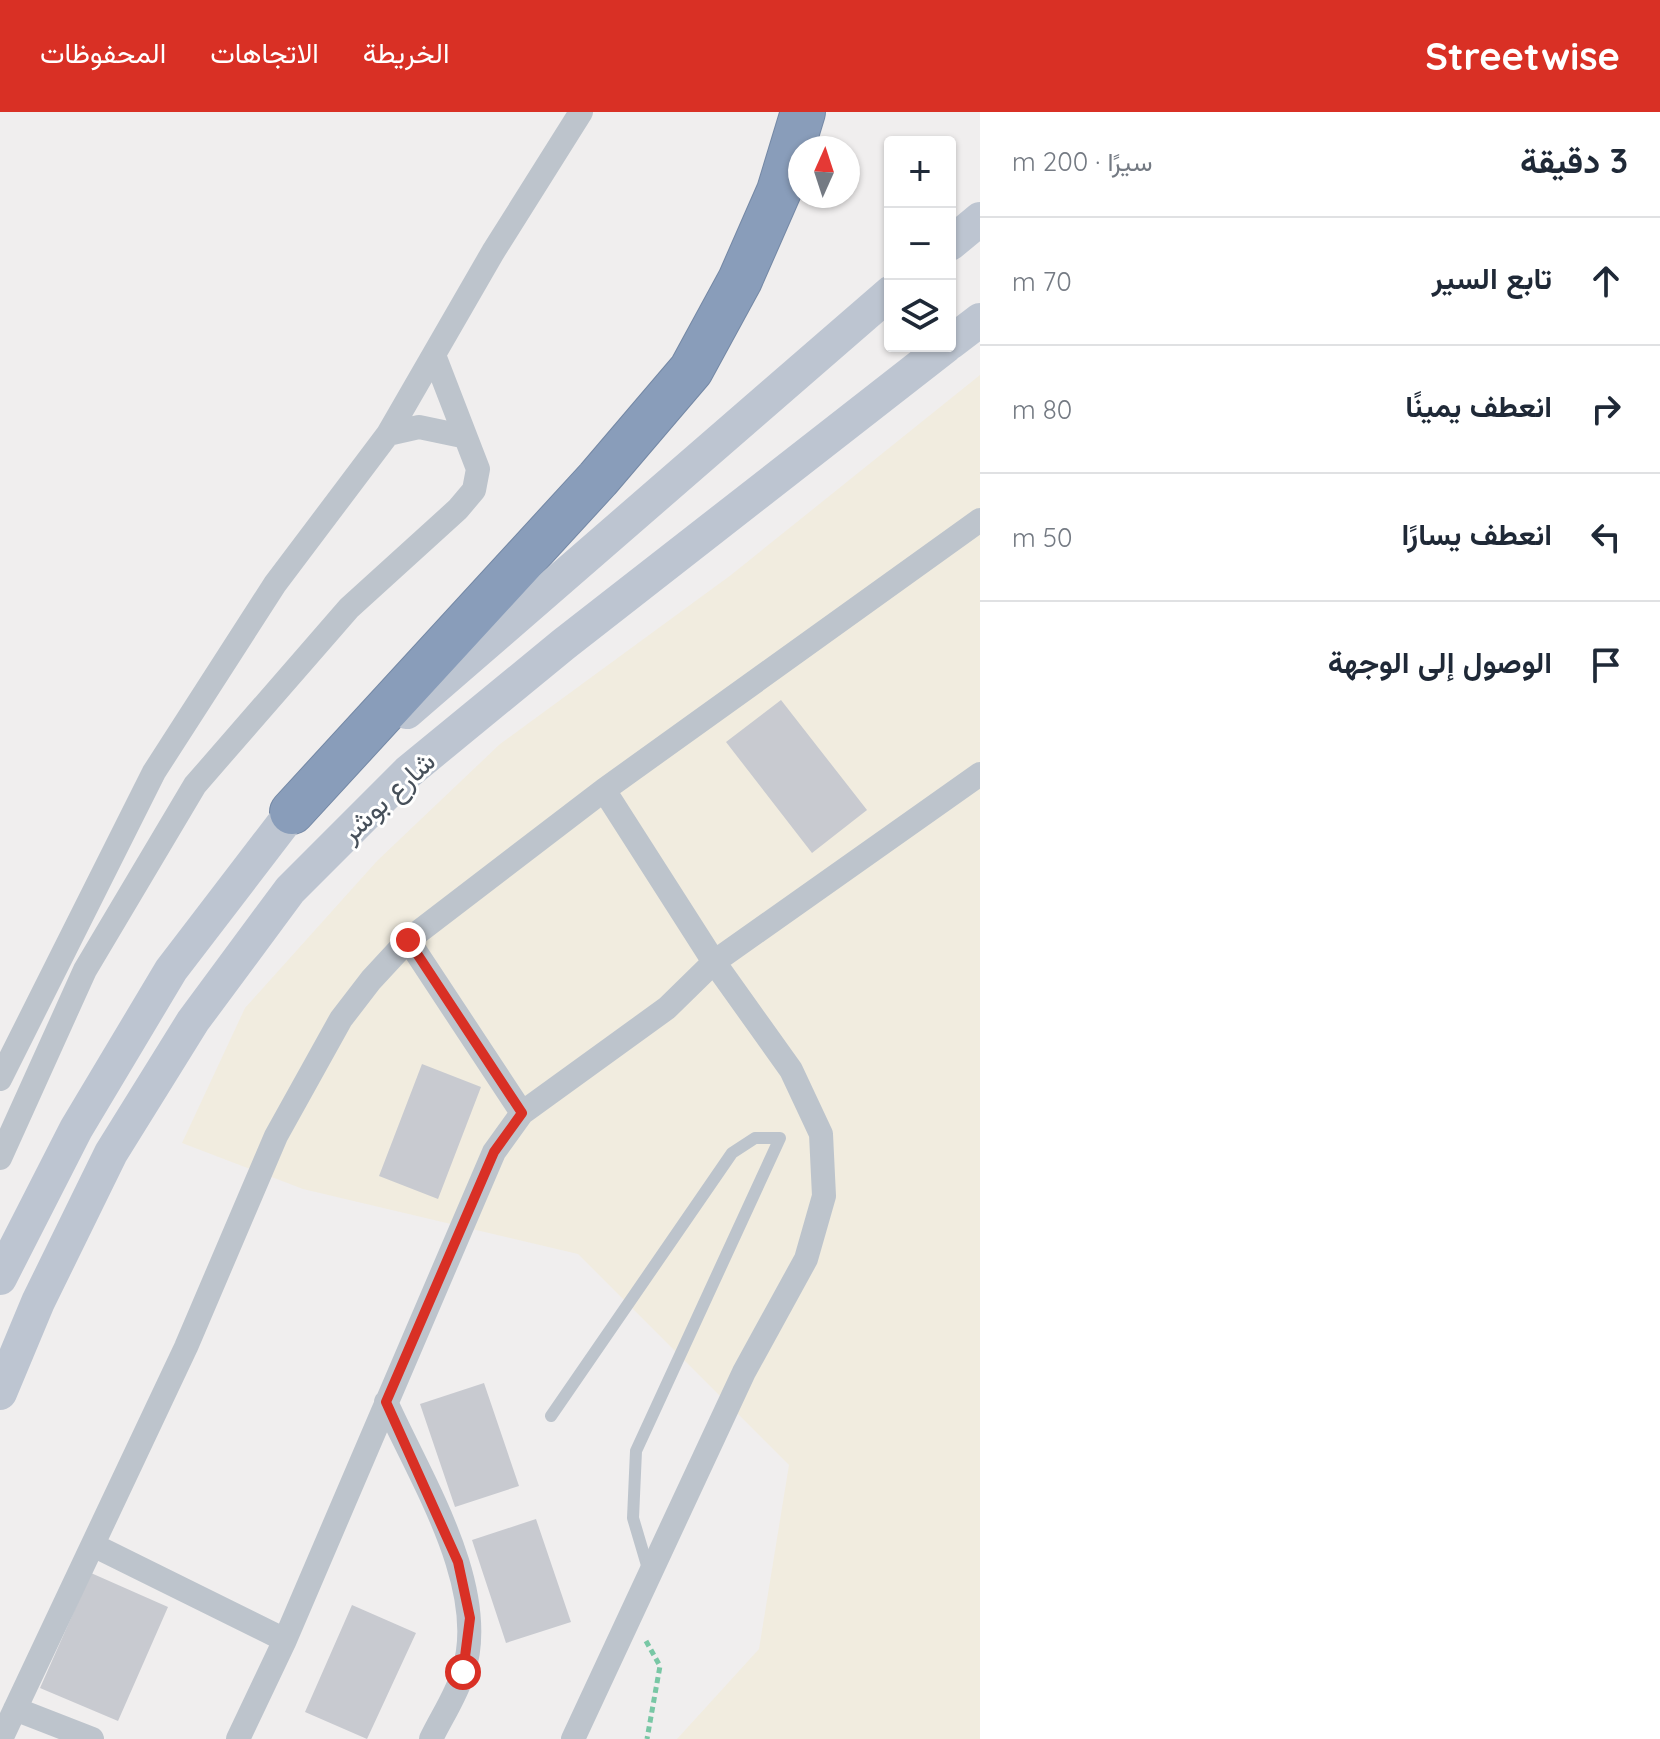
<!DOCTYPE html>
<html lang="ar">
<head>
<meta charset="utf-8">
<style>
  :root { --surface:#fff; --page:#f2f2f3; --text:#1f2937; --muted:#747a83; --line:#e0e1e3; --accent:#d93025 }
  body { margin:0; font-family:Quicksand,Vazirmatn,sans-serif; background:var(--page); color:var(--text); direction:rtl }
  .controls { position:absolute; right:24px; top:24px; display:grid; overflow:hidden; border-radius:8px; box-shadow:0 2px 6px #0004 }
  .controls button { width:72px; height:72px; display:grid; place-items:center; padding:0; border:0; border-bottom:2px solid var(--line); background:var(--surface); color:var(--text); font:40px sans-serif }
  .compass { position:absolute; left:788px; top:24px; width:72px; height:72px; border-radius:50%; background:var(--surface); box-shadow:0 2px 6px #0004; rotate:3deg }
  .stop { position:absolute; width:24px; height:24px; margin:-18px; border:6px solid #d93025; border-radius:50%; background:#fff }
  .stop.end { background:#d93025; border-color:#fff; box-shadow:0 2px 8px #0008 }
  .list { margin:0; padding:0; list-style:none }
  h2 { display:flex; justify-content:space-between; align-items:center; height:104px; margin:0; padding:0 32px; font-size:34px }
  h2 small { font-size:26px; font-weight:400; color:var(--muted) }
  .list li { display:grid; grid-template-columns:52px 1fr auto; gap:24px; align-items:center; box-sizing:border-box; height:128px; padding:0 32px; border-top:2px solid var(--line) }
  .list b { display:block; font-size:30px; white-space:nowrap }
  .list em { font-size:26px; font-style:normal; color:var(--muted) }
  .icon { flex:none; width:44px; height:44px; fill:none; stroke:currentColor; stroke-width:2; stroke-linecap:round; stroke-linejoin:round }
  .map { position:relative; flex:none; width:980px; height:1627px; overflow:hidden; direction:ltr }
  header { display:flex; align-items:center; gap:48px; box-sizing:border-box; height:112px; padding:0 40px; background:var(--accent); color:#fff }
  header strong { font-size:38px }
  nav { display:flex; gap:44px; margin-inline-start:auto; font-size:28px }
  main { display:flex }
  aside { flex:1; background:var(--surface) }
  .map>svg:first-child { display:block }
  .sand { fill:#f1ecdf }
  .building { fill:#c8cad0 }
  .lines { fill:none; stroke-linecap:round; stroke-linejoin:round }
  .highway-casing { stroke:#7488a5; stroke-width:46 }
  .path { stroke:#79c7a5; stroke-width:5; stroke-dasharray:6 4; stroke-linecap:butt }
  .lane { stroke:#bdc4cc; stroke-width:12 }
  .street { stroke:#bdc4cc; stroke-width:24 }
  .secondary { stroke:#bdc5d1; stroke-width:34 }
  .highway { stroke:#899dba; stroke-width:44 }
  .route { stroke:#d93025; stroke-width:10 }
  .labels { text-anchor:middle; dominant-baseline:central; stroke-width:6; stroke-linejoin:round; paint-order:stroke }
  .street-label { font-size:28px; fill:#47505a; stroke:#fff }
</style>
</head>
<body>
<header>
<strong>Streetwise</strong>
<nav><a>الخريطة</a><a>الاتجاهات</a><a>المحفوظات</a></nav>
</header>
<main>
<aside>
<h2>3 دقيقة<small>سيرًا · 200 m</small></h2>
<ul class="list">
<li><svg class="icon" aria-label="ahead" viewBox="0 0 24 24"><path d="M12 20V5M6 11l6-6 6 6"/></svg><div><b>تابع السير</b></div><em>70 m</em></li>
<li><svg class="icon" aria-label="right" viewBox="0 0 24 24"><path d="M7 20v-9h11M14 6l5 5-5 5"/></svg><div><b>انعطف يمينًا</b></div><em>80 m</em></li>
<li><svg class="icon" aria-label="left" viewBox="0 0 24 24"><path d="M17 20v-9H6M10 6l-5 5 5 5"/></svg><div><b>انعطف يسارًا</b></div><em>50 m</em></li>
<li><svg class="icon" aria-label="arrive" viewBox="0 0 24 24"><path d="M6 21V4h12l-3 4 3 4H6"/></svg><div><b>الوصول إلى الوجهة</b></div></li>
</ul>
</aside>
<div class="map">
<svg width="980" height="1627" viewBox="0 0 980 1627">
  <rect width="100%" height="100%" fill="#f0eeee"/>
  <path class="sand" d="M980 263V1627H677L759 1537 789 1353 578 1142 303 1077 182 1031 245 896 377 749 500 632 731 463Z"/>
  <path class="building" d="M781 588 867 698 812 741 726 630Z
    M422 952 481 975 438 1087 379 1064Z
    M484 1271 519 1374 455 1395 420 1292Z
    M536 1407 571 1510 506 1531 472 1428Z
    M91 1461 168 1495 118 1609 40 1576Z
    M352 1493 416 1521 367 1627 305 1600Z"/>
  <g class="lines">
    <g class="highway-casing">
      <path id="highway" d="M292 700 598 367 691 258 740 168 779 79 803 0"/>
    </g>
    <path class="path" d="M646 1529 660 1554 647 1627"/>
    <path class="lane" d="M551 1304 732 1041 755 1026H780L636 1339 633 1406 649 1460"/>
    <path class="street" d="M388 322 419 315 462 324
      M604 678 714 850 980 662
      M408 828 522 1001
      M0 967 154 660 275 472 388 322 493 140 581 0
      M0 1046 85 858 195 673 349 496 458 397 474 378 478 357 434 243
      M386 1290C420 1366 491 1477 463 1561 456 1584 441 1606 431 1627
      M93 1433 285 1528
      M15 1597 92 1627
      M1 1627 186 1235 276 1024 341 907 371 868 408 828 604 678 980 408
      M238 1627 285 1528 494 1040 522 1001 667 896 714 850 791 958 821 1022 824 1084 806 1147 744 1260 573 1627"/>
    <path class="secondary" d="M950 132 980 107
      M950 231 980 208
      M407 600 890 181
      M0 1166 76 1017 171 858 292 700 310 685
      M0 1281 38 1190 111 1041 193 909 290 778 408 660 564 532 946 234"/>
    <use href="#highway" class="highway"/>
  </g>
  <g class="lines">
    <path class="route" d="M408 828 522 1001 494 1040 386 1290 458 1450 470 1506 463 1560"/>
  </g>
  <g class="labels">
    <g class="street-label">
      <text transform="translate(387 684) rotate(-43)">شارع بوشر</text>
    </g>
  </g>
</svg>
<div class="controls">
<button>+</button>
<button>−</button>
<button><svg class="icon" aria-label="layers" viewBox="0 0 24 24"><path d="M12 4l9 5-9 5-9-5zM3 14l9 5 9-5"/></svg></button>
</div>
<svg class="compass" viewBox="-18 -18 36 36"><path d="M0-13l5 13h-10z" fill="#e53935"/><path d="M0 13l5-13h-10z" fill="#747a83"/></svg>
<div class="stop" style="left:463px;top:1560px"></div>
<div class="stop end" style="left:408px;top:828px"></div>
</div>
</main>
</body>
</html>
